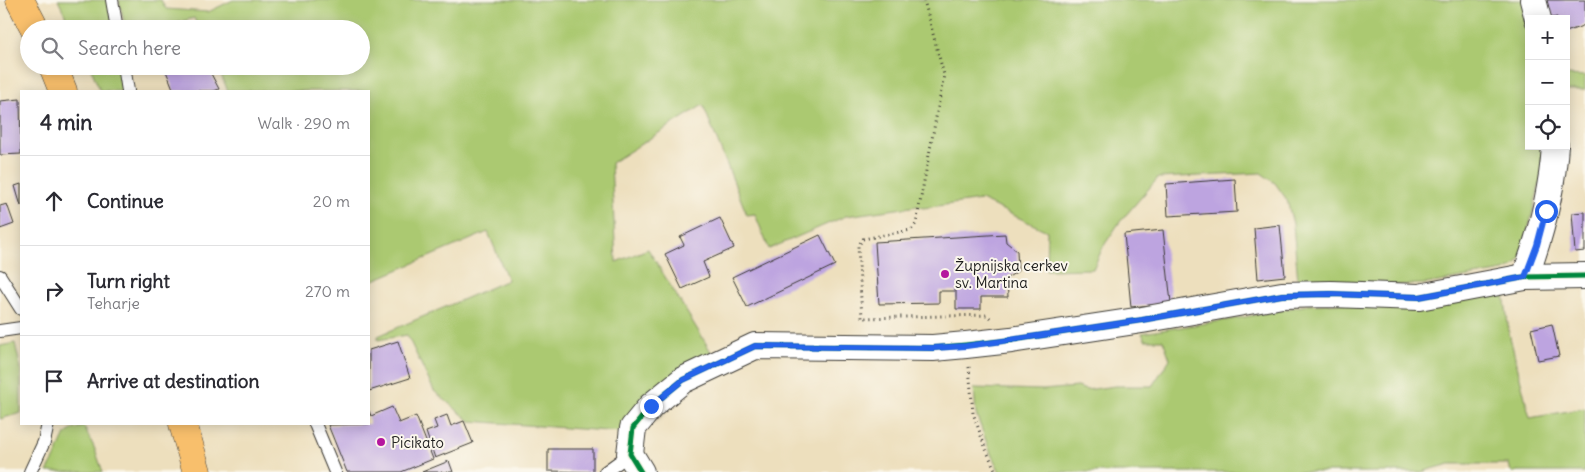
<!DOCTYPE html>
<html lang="en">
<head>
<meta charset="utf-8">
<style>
  :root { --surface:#fff; --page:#f7f7f7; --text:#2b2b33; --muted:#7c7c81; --line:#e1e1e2 }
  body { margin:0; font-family:Delius,sans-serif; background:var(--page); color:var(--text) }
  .controls { position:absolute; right:15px; top:15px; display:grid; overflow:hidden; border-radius:0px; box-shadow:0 2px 12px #0003 }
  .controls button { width:45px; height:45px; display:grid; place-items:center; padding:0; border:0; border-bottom:1px solid var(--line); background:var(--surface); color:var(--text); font:25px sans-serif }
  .stop { position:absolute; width:15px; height:15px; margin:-11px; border:4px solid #2563eb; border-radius:50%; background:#fff }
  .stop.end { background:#2563eb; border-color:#fff; box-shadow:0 1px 5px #0008 }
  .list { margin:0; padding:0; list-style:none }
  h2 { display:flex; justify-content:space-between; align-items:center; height:65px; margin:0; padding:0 20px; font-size:21px }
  h2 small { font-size:16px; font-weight:400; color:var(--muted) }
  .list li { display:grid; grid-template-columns:32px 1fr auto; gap:15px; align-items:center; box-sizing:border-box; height:90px; padding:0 20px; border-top:1px solid var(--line) }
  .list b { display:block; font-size:19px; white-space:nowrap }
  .list p { margin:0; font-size:16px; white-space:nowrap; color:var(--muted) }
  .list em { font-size:16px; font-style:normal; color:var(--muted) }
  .icon { flex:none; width:28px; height:28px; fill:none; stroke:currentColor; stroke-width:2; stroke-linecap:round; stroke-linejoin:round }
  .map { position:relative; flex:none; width:1585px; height:472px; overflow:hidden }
  .search { position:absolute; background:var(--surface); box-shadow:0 2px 12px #0003; left:20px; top:20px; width:350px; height:55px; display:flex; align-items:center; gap:12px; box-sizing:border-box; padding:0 18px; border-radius:28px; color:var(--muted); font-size:19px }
  .panel { position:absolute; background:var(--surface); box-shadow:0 2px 12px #0003; left:20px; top:90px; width:350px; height:335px; border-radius:0px }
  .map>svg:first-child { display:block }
  .green { fill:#abc971; stroke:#647246 }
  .building { fill:#bda4e0 }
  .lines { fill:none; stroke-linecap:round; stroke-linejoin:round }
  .service-casing { stroke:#3b3934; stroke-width:14 }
  .minor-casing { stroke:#3b3934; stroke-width:28 }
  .primary-casing { stroke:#3b3934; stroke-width:29 }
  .path { stroke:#3b3934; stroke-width:3; stroke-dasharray:1 4; stroke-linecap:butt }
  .service { stroke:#fff; stroke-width:12 }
  .minor { stroke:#fff; stroke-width:26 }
  .primary { stroke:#f8bf6c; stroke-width:28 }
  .cycleway-casing { stroke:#fbf7ec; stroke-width:8 }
  .cycleway { stroke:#00873e; stroke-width:5 }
  .route { stroke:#2563eb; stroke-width:6 }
  .poi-dot { fill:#b5179e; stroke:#fbf7ec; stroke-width:2 }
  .labels { text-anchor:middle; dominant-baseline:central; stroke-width:4; stroke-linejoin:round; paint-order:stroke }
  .poi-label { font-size:15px; fill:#1c1c1c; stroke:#fbf7ec; text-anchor:start }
</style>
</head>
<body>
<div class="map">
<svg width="1585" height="472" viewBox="0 0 1585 472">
  <rect width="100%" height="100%" fill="#fbf7ec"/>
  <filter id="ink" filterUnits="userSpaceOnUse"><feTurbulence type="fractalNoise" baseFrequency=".02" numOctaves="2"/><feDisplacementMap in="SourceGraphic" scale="10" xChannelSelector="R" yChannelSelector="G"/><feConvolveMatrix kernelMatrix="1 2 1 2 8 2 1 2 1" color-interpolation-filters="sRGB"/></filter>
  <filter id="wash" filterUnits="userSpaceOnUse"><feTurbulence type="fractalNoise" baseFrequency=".0096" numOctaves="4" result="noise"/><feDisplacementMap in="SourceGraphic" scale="20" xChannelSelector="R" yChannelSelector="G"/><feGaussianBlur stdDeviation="1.12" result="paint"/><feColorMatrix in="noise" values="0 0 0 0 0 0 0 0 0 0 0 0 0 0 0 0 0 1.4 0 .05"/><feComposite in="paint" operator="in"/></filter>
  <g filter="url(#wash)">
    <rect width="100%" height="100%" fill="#eddfbd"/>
    <path class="green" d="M58 0H109L114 29H72Z
      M119 0H161L166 9 208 12 233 0H1526L1529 19V146H1549L1521 258 1514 266 1504 271 1426 284 1390 285 1298 281 1293 224 1287 200 1275 183 1261 173 1158 178 1119 223 1103 247 1093 269 1046 270 1047 231 981 200 923 208 918 206 846 216 769 249 755 214 747 215 703 105 611 163 616 262 648 249 713 355 621 432 470 421 434 391 407 335 378 340V336L508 280 488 232 369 282V91H228L217 66H361V29H199L194 18 157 29H138L137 22H124Z
      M90 66H119L123 91H100Z
      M1566 75 1585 76V90H1566Z
      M1504 292 1509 333 1530 418 1585 408V472H1511L1509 464H1450L1421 472H1000L991 454 976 414 974 388 1043 390 1077 387 1086 390 1115 386H1152L1170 359 1163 340H1145L1142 333 1234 319 1307 305Z
      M15 343 21 369V413L0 419V346Z
      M84 427 94 447 103 472H47C50 466 54 460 57 453 64 436 64 430 84 427Z"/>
    <g id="blocks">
      <path class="building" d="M1540 0H1585V25L1566 32V19H1557V17L1547 19Z
        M186 22 189 29H171Z
        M164 66H207L219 89 214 91H174Z
        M20 99 21 154 0 155V101Z
        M1235 179 1237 212 1168 216 1166 184Z
        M21 184V206L15 186Z
        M7 204 14 224 0 229V206Z
        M1585 212V251L1575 252 1572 213Z
        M720 218 734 248 703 262 709 277 682 289 665 254 684 245 680 237Z
        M1280 225 1285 276 1258 279 1254 228Z
        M1163 230 1171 303 1131 307 1124 234Z
        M1005 234 1006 242 1017 251 1018 271 1007 278 1008 297H981V309H956V291H939V303L879 304 875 242Z
        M820 235 835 265 747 307 732 277Z
        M1552 324 1559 356 1538 360 1531 329Z
        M398 341 410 378 369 391V350Z
        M392 407 399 423 416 416 433 459 401 472H347L328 425 369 424V411L371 416Z
        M447 415 451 426 464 421 473 443 435 458 426 432 437 428 434 420Z
        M548 449H593V472L548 471Z
        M449 461 453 472H422Z"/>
    </g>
  </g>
  <g filter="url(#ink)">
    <use href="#blocks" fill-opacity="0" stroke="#3b3934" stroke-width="1"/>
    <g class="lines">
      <g class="service-casing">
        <path id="service" d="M112 0 117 29
          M124 66 128 91
          M0 276 21 309
          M0 331 21 328
          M315 424 335 472
          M30 472 44 442 48 424
          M605 472 630 454"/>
      </g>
      <g class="minor-casing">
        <path id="minor" d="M1533 0 1538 19
          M1525 277C1541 234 1552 192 1555 146
          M641 472 630 454 633 428 651 406 683 380 755 346 933 348 966 345 1011 340 1142 320 1282 295 1331 294 1419 297 1525 277 1585 276"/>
      </g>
      <g class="primary-casing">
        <path id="primary" d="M20 0 35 29
          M53 66 63 91
          M183 424 197 472"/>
      </g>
      <path class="path" d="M924 0 944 75 916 224 911 230 863 239 858 246 862 318 987 315 990 318
        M969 367 973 413 985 447 996 472"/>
      <use href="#service" class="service"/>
      <use href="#minor" class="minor"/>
      <use href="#primary" class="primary"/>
      <g class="cycleway-casing">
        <path id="cycleway" d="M641 472 630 454 633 428 651 406 683 380 755 346 933 348 966 345 1011 340 1142 320 1282 295 1331 294 1419 297 1525 277 1585 276"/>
      </g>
      <use href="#cycleway" class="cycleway"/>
    </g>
  </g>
  <g class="lines" filter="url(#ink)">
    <path class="route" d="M651 406 683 380 755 346 933 348 966 346 1010 340 1142 320 1282 295 1331 294 1419 297 1525 277 1537 245 1546 211"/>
  </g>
  <g class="poi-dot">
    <circle cx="945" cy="274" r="5"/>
    <circle cx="381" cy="442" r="5"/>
  </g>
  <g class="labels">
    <g class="poi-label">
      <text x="955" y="265">Župnijska cerkev<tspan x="955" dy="17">sv. Martina</tspan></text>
      <text x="391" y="442">Picikato</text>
    </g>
  </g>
</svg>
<div class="controls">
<button>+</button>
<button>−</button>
<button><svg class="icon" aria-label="locate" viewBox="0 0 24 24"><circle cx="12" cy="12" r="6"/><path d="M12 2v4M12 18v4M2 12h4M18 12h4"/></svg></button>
</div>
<div class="stop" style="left:1546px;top:211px"></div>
<div class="stop end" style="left:651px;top:406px"></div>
<div class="search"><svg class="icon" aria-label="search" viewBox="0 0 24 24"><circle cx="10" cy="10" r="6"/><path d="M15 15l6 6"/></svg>Search here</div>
<section class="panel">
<h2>4 min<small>Walk · 290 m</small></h2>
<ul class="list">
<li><svg class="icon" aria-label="ahead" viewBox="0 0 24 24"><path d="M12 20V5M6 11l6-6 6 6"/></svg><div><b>Continue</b></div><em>20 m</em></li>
<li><svg class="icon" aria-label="right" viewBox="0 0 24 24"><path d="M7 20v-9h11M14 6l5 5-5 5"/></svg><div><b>Turn right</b><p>Teharje</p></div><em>270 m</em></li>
<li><svg class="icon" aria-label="arrive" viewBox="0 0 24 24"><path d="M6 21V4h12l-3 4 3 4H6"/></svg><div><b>Arrive at destination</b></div></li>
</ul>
</section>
</div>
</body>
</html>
